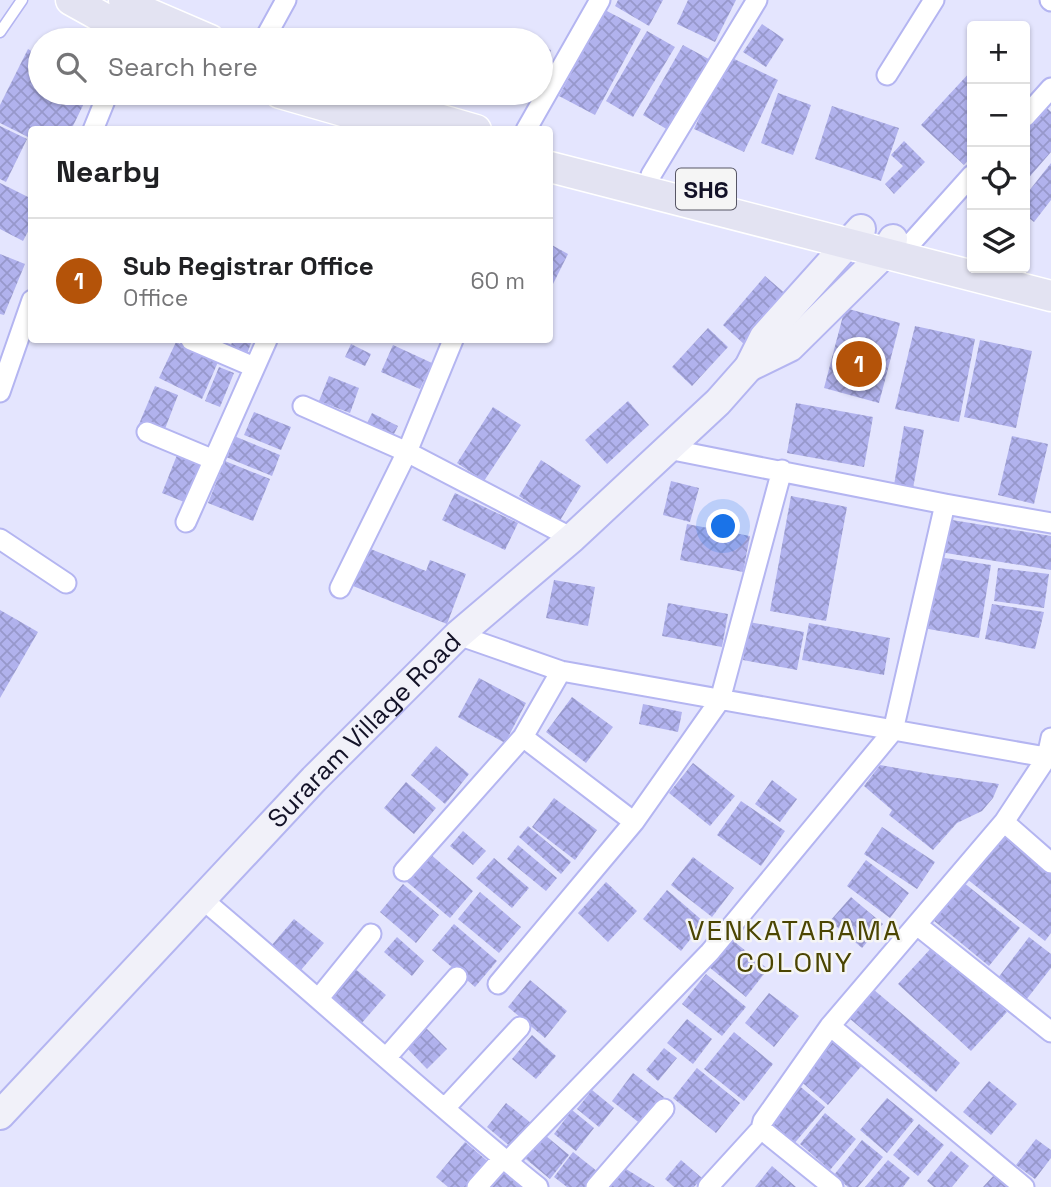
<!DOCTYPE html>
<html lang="en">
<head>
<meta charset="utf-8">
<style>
  :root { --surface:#fff; --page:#f6f6f6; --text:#202124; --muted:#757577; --line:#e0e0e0; --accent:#b45309 }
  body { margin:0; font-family:"Space Grotesk",sans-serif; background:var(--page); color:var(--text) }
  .controls { position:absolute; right:21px; top:21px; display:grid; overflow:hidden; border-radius:7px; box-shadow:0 2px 5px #0004 }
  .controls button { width:63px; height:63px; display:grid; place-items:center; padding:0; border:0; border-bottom:2px solid var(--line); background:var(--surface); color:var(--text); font:35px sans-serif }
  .you { position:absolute; left:724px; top:527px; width:24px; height:24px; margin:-18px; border:5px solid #fff; border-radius:50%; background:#1a73e8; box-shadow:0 0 0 10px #1a73e833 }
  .badge { display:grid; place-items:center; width:46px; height:46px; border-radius:50%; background:var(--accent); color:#fff; font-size:23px; font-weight:700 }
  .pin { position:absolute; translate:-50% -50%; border:4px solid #fff; box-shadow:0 2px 7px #0006 }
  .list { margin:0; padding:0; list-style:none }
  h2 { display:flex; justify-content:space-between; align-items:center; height:91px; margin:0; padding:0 28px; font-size:30px }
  h2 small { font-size:23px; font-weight:400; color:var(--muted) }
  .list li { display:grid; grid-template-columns:46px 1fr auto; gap:21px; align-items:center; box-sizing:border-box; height:126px; padding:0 28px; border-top:2px solid var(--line) }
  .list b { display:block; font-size:26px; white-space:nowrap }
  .list p { margin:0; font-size:23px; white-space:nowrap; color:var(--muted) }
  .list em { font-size:23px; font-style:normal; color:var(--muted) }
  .icon { flex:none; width:38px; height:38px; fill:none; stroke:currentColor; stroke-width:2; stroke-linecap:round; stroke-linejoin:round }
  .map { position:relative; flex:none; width:1051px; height:1187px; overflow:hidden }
  .search { position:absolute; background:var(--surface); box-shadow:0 2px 5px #0004; left:28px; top:28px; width:525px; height:77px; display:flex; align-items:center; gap:18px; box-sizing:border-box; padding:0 24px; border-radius:38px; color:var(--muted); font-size:26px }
  .panel { position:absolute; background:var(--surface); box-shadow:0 2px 5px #0004; left:28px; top:126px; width:525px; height:217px; border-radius:7px }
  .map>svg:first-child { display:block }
  .building { fill:url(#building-cross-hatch) }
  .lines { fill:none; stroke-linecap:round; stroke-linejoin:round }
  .lane-casing { stroke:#b4b5f1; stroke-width:13 }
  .street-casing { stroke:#b4b5f1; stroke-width:23 }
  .secondary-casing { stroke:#b4b5f1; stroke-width:32 }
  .primary-casing { stroke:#fff; stroke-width:33 }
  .lane { stroke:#fff; stroke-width:10 }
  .street { stroke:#fff; stroke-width:19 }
  .secondary { stroke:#f1f1f9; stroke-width:28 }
  .primary { stroke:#e3e3f2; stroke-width:30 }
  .labels { text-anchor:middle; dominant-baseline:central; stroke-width:5; stroke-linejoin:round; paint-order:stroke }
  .shield { fill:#f5f5f5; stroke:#575665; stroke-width:2 }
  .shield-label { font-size:24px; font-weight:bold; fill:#131227 }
  .street-label { font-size:26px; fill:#131227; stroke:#f5f5f5 }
  .neighbourhood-label { font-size:28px; letter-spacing:2px; fill:#4b4502; stroke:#f5f5f5 }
</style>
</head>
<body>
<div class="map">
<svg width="1051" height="1187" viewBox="0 0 1051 1187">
  <defs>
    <pattern id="building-cross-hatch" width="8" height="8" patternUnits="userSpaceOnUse" patternTransform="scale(1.75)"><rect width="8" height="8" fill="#b1b2ed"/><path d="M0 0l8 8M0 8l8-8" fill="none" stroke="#9798cb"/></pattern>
  </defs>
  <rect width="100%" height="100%" fill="#e4e5fe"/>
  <path class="building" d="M618 0H663L649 26 615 6Z
    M688 0H736L715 42 677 24Z
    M605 10 641 29 595 115 559 96Z
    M762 24 784 39 766 67 743 52Z
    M493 28 524 40H488Z
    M647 31 675 47 633 117 606 101Z
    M683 45 714 62 673 133 643 115Z
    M541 46 551 50 541 77Z
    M28 49 40 56V93H89L71 130H32V139L0 123V105Z
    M728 56 778 80 744 152 694 129Z
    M972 70V156L964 165 921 125Z
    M778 93 811 105 793 155 761 143Z
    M832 106 899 128 881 181 815 159Z
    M1047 108 1051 112V152L1025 182V133Z
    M0 126 27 139 6 182 0 179Z
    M904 141 925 162 894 194 885 184 903 166 891 155Z
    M1051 163V200L1034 222 1025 215V196Z
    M0 183 32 199V224L23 241 0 229Z
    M550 244 568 254 550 290Z
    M0 254 25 264 4 315 0 314Z
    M765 276 788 296 745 345 723 325Z
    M845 308 900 323 879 403 824 388Z
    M915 326 975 339 959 422 895 409Z
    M708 328 728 347 692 386 672 367Z
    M233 340H243L251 343 246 357 229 350Z
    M980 340 1032 351 1016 428 964 417Z
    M176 342 218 362 202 399 159 378Z
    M351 344 371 354 365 366 345 357Z
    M393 345 432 363 420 389 381 372Z
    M219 367 234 373 220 407 205 401Z
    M329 376 359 388 350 413 319 401Z
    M155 386 178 395 163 434 139 424Z
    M628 401 649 425 607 464 585 440Z
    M796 403 873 417 864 467 787 453Z
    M493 407 521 425 484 481 457 463Z
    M254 412 291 427 281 450 244 435Z
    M372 413 398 426 392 438 366 425Z
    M904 426 924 430 913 488 894 485Z
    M234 436 280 455 272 476 226 457Z
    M1012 436 1048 444 1034 504 998 495Z
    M177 455 205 466 189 504 162 493Z
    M541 460 581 486 559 522 519 496Z
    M225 461 270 479 253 521 208 503Z
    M671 481 699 488 690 522 663 515Z
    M455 493 518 523 505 550 442 520Z
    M791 496 847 507 826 621 770 611Z
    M946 519 1051 536V570L940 552Z
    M687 524 750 536 743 572 680 560Z
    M368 548 426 571 430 560 466 574 447 624 353 586Z
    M938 557 991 565 979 638 923 628Z
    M998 568 1049 574 1044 608 994 601Z
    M554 580 595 587 588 626 546 618Z
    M668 603 728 614 722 647 662 636Z
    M992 604 1044 612 1035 649 985 639Z
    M0 610 38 632 0 698Z
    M749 622 804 632 797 670 743 660Z
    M809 623 890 638 884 675 802 660Z
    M479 678 526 703 505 743 458 717Z
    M572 697 613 727 586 763 546 732Z
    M643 704 682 712 678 732 639 724Z
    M436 746 469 774 445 804 411 775Z
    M693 763 735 796 710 826 669 793Z
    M880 765 930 774 999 784 993 798 982 811 957 823 933 850 889 815 892 810 864 786Z
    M772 780 797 799 780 822 755 804Z
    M406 782 436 808 414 834 384 808Z
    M554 798 597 830 575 860 532 827Z
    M741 801 785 831 761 866 717 835Z
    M528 826 571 862 561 874 519 837Z
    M882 827 935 862 917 889 864 854Z
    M463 831 486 851 473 865 450 846Z
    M1004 832 1051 870V933L1045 941 967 879Z
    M518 845 557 878 546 891 507 859Z
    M429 853 473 891 450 918 406 881Z
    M693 857 734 888 712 917 671 885Z
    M494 858 529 888 512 908 476 878Z
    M866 860 909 893 890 918 847 886Z
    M606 882 637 911 608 942 578 913Z
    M963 882 1020 928 989 966 933 920Z
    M403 884 439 915 416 943 380 912Z
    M667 890 704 922 681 951 643 919Z
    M480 892 521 927 499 953 458 919Z
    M851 897 883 924 862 948 830 921Z
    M294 919 324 943 301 970 271 946Z
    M454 924 497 961 475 987 432 950Z
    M397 937 424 961 412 976 384 952Z
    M1029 937 1051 954V968L1026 1000 998 978Z
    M731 939 768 969 746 997 709 967Z
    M934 945 1007 1012 971 1051 898 984Z
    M353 967 386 995 361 1024 328 996Z
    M706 974 746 1007 722 1036 682 1004Z
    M530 980 567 1011 545 1038 508 1007Z
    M873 989 960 1063 936 1092 849 1018Z
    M769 993 799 1016 774 1047 745 1023Z
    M687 1019 712 1039 693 1064 667 1043Z
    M426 1028 447 1049 427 1069 406 1047Z
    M734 1032 773 1064 744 1101 704 1069Z
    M532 1035 556 1056 536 1079 512 1059Z
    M832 1036 864 1063 828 1105 797 1078Z
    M664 1048 677 1058 658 1081 646 1070Z
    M697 1068 740 1103 716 1133 673 1098Z
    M633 1073 664 1097 642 1125 612 1101Z
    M989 1081 1017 1104 991 1135 963 1112Z
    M797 1084 825 1107 793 1145 766 1121Z
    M592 1090 614 1108 599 1127 577 1109Z
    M887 1098 914 1120 887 1153 860 1130Z
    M506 1103 531 1123 512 1148 487 1127Z
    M572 1110 594 1128 576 1151 554 1134Z
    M825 1113 856 1139 830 1170 800 1144Z
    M919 1124 944 1145 918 1176 893 1155Z
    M540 1131 569 1155 550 1179 521 1155Z
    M1036 1139 1051 1150V1158L1035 1179 1016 1165Z
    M862 1140 883 1157 858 1187H848L834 1175Z
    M465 1142 491 1164 471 1187H448L436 1177Z
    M951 1151 969 1166 952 1187H934L927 1181Z
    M573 1152 598 1172 586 1187H567L554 1177Z
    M681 1160 702 1178 694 1187H674L665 1179Z
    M888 1160 910 1178 903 1187H865Z
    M618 1164 655 1187H604Z
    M772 1166 796 1187H755Z
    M496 1167 522 1187H480Z
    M995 1174 1010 1187H983Z"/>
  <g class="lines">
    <g class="lane-casing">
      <path id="lane" d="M0 32 22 0"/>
    </g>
    <g class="street-casing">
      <path id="street" d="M1050 0 1051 1
        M264 40 286 0
        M887 75 934 0
        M1025 117 1051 88
        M93 130 108 93
        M526 130 600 0
        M651 175 757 0
        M911 243 972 175
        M191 340 254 367
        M0 392 32 300
        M303 406 407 452 453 340
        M147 432 214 460
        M668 449 945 504 1051 523
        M186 522 267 340
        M0 539 66 583
        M340 588 407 452 572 538
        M458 635 561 671 1051 758
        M523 737 634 822
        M1004 822 1051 863
        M404 871 523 737 561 671
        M201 898C314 993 423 1094 538 1187
        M917 925 1051 1032
        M498 984 634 822 720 700 782 470
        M319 998 371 934
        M830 1026 1024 1187
        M386 1058 457 977
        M445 1108 520 1027
        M507 1162 710 952 893 731 945 504
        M477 1187 502 1159
        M596 1187 664 1109
        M708 1187 761 1129
        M833 1187 761 1129 763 1121 830 1026 1004 822 1047 757 1051 738"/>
    </g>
    <g class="secondary-casing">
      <g id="secondary">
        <path d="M749 367 790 347 884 254 893 239"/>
        <path id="s1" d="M0 1115 314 779 458 635 572 538 718 402 749 367 764 337 861 229"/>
      </g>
    </g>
    <g class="primary-casing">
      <path id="primary" d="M71 0 143 40
        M124 0 145 12 210 40
        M280 93 409 130
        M386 104 476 130
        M550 167 1051 296"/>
    </g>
    <use href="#lane" class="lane"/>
    <use href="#street" class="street"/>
    <use href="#secondary" class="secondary"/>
    <use href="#primary" class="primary"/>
  </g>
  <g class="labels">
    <rect class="shield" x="676" y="168.5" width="60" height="41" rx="5"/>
    <g class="shield-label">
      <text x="706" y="189">SH6</text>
    </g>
    <g class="street-label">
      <text stroke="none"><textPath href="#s1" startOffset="530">Suraram Village Road</textPath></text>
    </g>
    <g class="neighbourhood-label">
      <text x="795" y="930">VENKATARAMA<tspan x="795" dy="32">COLONY</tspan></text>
    </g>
  </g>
</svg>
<div class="controls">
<button>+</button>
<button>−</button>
<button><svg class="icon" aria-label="locate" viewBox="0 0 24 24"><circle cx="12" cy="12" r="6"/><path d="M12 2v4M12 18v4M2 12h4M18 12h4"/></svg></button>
<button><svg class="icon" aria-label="layers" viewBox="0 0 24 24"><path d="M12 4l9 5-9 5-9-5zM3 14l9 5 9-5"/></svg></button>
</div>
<div class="you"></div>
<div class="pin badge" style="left:859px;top:364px">1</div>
<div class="search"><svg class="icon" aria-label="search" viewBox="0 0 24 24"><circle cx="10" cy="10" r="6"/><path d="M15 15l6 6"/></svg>Search here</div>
<section class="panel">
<h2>Nearby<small></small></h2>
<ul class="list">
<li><span class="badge">1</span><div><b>Sub Registrar Office</b><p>Office</p></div><em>60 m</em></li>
</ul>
</section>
</div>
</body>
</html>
